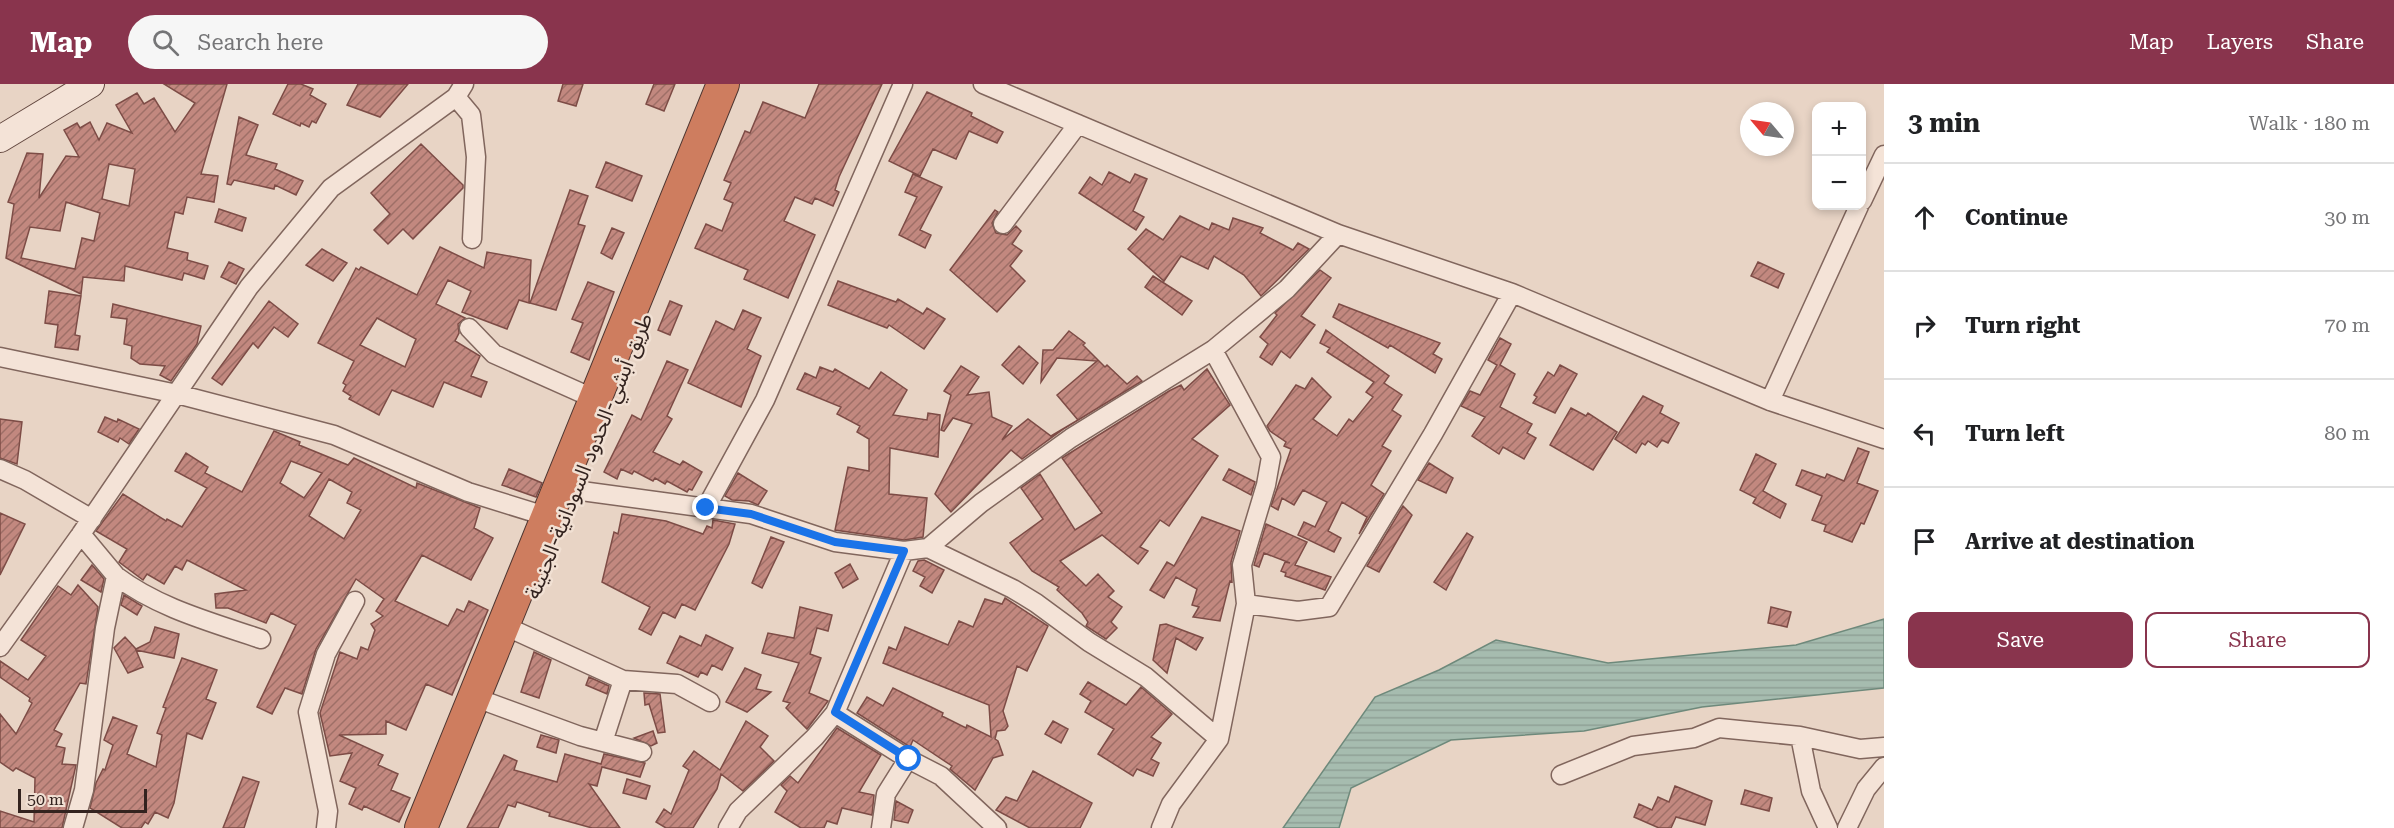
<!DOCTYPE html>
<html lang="en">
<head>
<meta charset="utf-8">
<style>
  :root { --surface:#fff; --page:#f6f6f6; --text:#202124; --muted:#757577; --line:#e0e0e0; --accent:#89344d }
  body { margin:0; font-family:"Roboto Serif","Noto Sans Arabic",serif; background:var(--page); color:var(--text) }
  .controls { position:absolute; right:18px; top:18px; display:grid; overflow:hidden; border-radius:12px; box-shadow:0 3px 9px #0003 }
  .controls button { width:54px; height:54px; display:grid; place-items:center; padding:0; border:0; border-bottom:2px solid var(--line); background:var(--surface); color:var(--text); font:30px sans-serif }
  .compass { position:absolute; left:1740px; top:18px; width:54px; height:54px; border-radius:50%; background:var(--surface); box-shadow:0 3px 9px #0003; rotate:299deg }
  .scale { position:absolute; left:18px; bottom:15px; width:129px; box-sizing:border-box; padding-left:6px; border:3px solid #33231f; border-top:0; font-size:16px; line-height:21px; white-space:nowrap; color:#33231f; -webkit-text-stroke:4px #f1e0d3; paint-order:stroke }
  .stop { position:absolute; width:18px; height:18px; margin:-14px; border:4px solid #1a73e8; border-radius:50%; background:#fff }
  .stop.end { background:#1a73e8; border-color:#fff; box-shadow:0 2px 6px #0008 }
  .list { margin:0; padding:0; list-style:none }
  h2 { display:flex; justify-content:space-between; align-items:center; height:78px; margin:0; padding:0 24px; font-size:26px }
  h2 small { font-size:20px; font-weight:400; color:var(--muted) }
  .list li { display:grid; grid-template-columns:39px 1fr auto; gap:18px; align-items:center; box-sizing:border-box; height:108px; padding:0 24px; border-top:2px solid var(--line) }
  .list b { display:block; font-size:22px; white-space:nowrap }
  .list em { font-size:20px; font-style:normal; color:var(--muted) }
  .actions { display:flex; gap:12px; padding:18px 24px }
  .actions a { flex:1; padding:14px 0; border:2px solid var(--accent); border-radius:12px; text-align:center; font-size:21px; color:var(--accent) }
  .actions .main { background:var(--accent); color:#fff }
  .icon { flex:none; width:33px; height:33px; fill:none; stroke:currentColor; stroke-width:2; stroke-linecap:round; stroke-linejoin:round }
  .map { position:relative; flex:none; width:1884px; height:744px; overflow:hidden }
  header { display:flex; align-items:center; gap:36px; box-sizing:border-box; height:84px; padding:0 30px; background:var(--accent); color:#fff }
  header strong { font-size:28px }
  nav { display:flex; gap:33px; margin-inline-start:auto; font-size:21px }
  .search { width:420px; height:54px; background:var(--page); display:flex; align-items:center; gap:15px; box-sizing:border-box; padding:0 21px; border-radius:33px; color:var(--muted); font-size:22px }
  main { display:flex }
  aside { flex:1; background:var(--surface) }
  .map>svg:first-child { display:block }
  .water { fill:url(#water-rules); stroke:#6e897b; stroke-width:1.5 }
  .building { fill:url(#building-hatch); stroke:#7d4c46; stroke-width:1.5; fill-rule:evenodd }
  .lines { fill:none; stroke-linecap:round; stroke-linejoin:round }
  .street-casing { stroke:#81665d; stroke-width:21 }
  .secondary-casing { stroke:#634840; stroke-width:28 }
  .highway-casing { stroke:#4f3631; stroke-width:34 }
  .street { stroke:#f4e3d7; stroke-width:18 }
  .secondary { stroke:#f4e3d7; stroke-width:26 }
  .highway { stroke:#ce7d5f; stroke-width:32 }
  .route { stroke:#1a73e8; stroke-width:8 }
  .labels { text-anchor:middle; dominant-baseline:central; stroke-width:5; stroke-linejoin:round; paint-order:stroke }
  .street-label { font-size:21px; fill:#33231f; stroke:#f1e0d3 }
</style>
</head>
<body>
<header>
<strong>Map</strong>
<div class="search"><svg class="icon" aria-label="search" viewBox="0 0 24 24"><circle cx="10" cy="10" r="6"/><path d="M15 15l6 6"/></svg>Search here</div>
<nav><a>Map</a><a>Layers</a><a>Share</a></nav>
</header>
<main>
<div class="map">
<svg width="1884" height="744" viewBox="0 0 1884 744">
  <defs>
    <pattern id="water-rules" width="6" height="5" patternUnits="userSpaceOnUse" patternTransform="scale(1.5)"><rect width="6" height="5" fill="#a6bcaf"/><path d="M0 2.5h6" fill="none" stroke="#8fa196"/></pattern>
    <pattern id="building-hatch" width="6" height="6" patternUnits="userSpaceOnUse" patternTransform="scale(1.5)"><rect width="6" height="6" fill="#c2887f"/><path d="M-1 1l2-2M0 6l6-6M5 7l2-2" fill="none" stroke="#9e6f67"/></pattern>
  </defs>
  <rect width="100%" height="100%" fill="#e8d4c5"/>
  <path class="water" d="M1884 535V604L1702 623 1584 647 1451 656 1351 704 1339 744H1283L1375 613 1439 586 1496 556 1608 579 1796 561Z"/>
  <path class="building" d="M164 0H227L201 90 218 92 214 118 187 113 183 130 175 128 167 164 188 169 187 176 208 182 204 195 184 189 182 196 125 182 124 197 83 193 81 210 6 174 14 120 8 118 27 69 43 70 39 114 66 72 79 73 64 46 77 39 80 44 90 38 99 56 107 39 132 49 116 21 137 9 144 20 154 14 175 48 195 19ZM109 80 135 85 129 122 102 115ZM66 118 100 129 94 157 82 154 75 185 21 174 30 143 60 147Z
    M288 0H301L313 5 310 11 326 20 316 39 312 37 309 43 301 39 300 42 273 30Z
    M358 0H408L380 33 347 21Z
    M563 0H583L576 22 558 17Z
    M654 0H675L664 27 646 20Z
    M819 0H882L839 93 835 106 839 108 833 122 815 114 812 120 795 113 784 137 815 151 788 214 744 195 748 186 695 164 706 140 722 147 733 119 724 115 731 99 724 96 745 47 750 49 763 18 805 34Z
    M927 8 972 29 971 32 1003 48 997 59 969 47 956 75 933 65 920 92 889 77Z
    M239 33 258 41 246 71 277 80 275 85 303 97 296 111 275 101 274 105 234 96 231 101 227 100Z
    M421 60 463 101V104L413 155 403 145 388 160 374 146 390 130 371 109Z
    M606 78 642 92 632 117 596 103Z
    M1109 88 1130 99 1135 90 1147 95 1133 127 1144 133 1136 146 1079 109 1090 93 1102 101Z
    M913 90 942 103 920 146 931 151 925 164 899 151 917 113 905 108Z
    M570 106 588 112 578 140 585 142 556 226 530 219Z
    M219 125 246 134 242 147 215 138Z
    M995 126 998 128 992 139 996 149 1007 151 1016 142 1021 147 1012 160 1022 167 1010 182 1025 197 997 228 950 186Z
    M1180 132 1209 146 1212 139 1229 146 1233 134 1263 144 1260 149 1293 166 1298 159 1309 165 1261 212 1244 191 1214 172 1208 185 1181 172 1164 197 1128 165 1146 145 1163 156Z
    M612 144 624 149 612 175 601 169Z
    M440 163 484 184 487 168 531 176 529 219 519 216 507 245 462 228 471 207 448 196 436 220 465 234 458 240 459 249 455 257 480 272 471 292 487 298 481 313 444 298 433 323 392 306 379 331 349 315 351 312 343 307 346 301 343 299 354 277 318 259 356 184 359 186 361 183 417 211ZM377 234 416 255 405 283 360 261Z
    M322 165 347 179 333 197 306 181Z
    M229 178 244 185 236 200 221 193Z
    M1758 178 1784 190 1778 204 1751 192Z
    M1320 186 1331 194 1301 232 1315 241 1290 274 1281 267 1272 281 1260 273 1268 260 1260 253 1277 231 1275 229Z
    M1153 192 1192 217 1182 231 1145 203Z
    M838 197 896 218 898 215 923 230 927 224 945 235 924 265 889 241 887 244 828 221Z
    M588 198 614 208 589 276 571 268 583 239 572 235Z
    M49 207 81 212 75 251 80 252 78 266 55 263 58 241 45 239Z
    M269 217 298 240 288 253 274 243 258 264 253 259 222 301 212 294Z
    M670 217 682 222 670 251 658 246Z
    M113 220 201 242 197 260 171 297 160 291 165 282 140 280 131 274 132 262 124 260 127 235 111 233Z
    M1339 220 1440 259 1433 270 1442 275 1435 289 1390 261 1388 264 1333 233Z
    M743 226 761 234 747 265 761 272 741 323 688 299 716 237 734 246Z
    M1326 246 1389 292 1384 299 1402 311 1392 326 1401 332 1382 362 1391 367 1371 401 1384 410 1359 450 1367 433 1342 418 1328 447 1341 454 1334 468 1298 451 1304 438 1315 443 1327 418 1303 406 1294 421 1282 414 1278 426 1271 422 1291 365 1284 362 1286 358 1270 347 1267 342 1296 301 1305 305 1312 294 1331 313 1313 335 1337 352 1349 335 1353 338 1373 313 1366 308 1374 298 1327 268 1330 264 1320 259Z
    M1069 247 1085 259 1083 261 1105 283 1107 281 1127 300 1137 292 1142 297 1065 344 1022 375 1011 366 951 428 935 410 972 340 953 334 944 347 941 346 951 311 944 307 961 282 979 293 967 311 989 308 992 333 1012 342 1002 356 1028 335 1051 352 1078 336 1057 311 1097 277 1057 274 1041 298 1043 266H1053Z
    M1500 254 1511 260 1500 281 1515 290 1500 323 1532 340 1527 349 1536 354 1524 375 1503 363 1499 370 1472 352 1485 333 1461 322 1470 307 1480 311 1497 281 1488 276Z
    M1019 262 1038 279 1023 300 1002 281Z
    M667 277 688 286 667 332 672 335 653 368 680 381 683 377 702 388 692 406 689 405 687 408 667 397 665 400 655 394 653 397 634 387 632 390 621 385 617 395 604 388 632 331 641 336Z
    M1560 281 1577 290 1555 329 1533 319 1537 313 1534 311 1548 288 1554 292Z
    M820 283 833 288 835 285 869 305 881 288 907 306 893 331 927 336 928 329 940 331 938 373 890 364 889 410 927 414 923 453 904 456 835 446 848 383 869 387V355L857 348 860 342 837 330 841 323 797 305 805 289 816 294Z
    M1207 285 1230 321 1192 355 1218 372 1169 442 1160 436 1140 463 1148 467 1138 480 1102 451 1060 477 1086 502 1098 490 1114 507 1108 513 1122 523 1111 538 1117 544 1106 555 1086 542 1088 538 1082 529 1057 506 1059 503 1032 487 1010 459 1043 435 1021 404 1040 390 1075 446 1102 429 1062 374 1169 307 1181 301 1184 306Z
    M1643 312 1663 322 1660 329 1679 339 1668 359 1662 356 1657 363 1648 357 1645 361 1642 359 1636 369 1615 355Z
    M1571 324 1586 332 1588 329 1617 348 1593 386 1550 361Z
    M105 333 117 338 118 335 139 345 129 360 120 354 118 358 98 348Z
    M0 335 22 338 17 380 0 374Z
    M274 347 300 358 299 361 348 381 354 374 416 404 417 399 480 424 474 444 493 454 471 496 422 471 395 517 448 542 457 525 464 528 469 517 488 526 452 611 426 600 406 646 386 637V650L339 651 383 671 378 681 398 690 391 706 410 714 399 738 364 722 362 726 349 720 356 704 340 697 352 669 330 672 320 629 340 568 357 575 361 563 368 566 375 546 371 540 383 532 376 527 384 515 356 495 316 565 302 610 285 604 272 630 257 623 296 541 271 529 266 539 228 524H216L215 510 246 506 187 476 182 486 175 482 164 500 147 490 143 496 119 478 127 465 96 447 123 410 166 437 167 435 182 443 207 404 175 387 186 369 208 383 205 389 242 408ZM291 377 322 389 304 414 280 399ZM329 395 352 408 347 419 361 426 344 455 309 432Z
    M1858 364 1869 368 1857 399 1878 407 1864 440 1861 439 1852 458 1824 447 1826 441 1812 436 1822 412 1796 401 1802 386 1825 394 1827 390 1844 397Z
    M1756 370 1776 380 1763 407 1786 420 1780 434 1753 419 1756 414 1740 406Z
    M1429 379 1453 394 1446 409 1418 396Z
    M509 385 542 399 536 413 502 401Z
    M1229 385 1255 398 1251 411 1223 396Z
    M738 389 767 407 758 421 749 417 732 416 725 412Z
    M1403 422 1412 431 1379 488 1367 482Z
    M0 429 25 440 0 491Z
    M622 430 666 437 703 450 707 442 712 444 713 436 735 440 729 460 695 526 682 520 675 534 663 528 651 551 639 545 650 523 602 498 614 448 618 450Z
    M1202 433 1240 447 1231 478 1232 498 1230 497 1220 537 1193 533 1199 523 1192 521 1197 505 1176 493 1164 514 1150 506 1167 478 1174 482Z
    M1266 440 1307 458 1295 481 1331 493 1325 506 1285 492 1286 489 1281 487 1285 478 1290 479 1264 469 1259 483 1254 481Z
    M1467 449 1473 453 1446 506 1434 498Z
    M771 453 784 458 762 504 752 499Z
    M924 476 944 486 932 509 920 502 925 493 913 487 918 477Z
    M850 480 858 495 843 504 835 489Z
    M92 481 104 495 101 508 81 496Z
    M78 501 98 523 86 600 80 599 54 646 62 650 56 662 65 664 62 680 76 681 62 744H0V727L34 738 35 694 16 684 13 687 0 678V630L16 650 32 619 29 617 30 614 0 593V577L28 596 46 572 21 556 58 502 71 511Z
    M124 511 142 522 137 531 121 521Z
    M1005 514 1048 542 1027 587 1017 582 1003 627 1008 642 1005 646 997 647 995 655 998 657 1003 671 993 674 975 706 950 685 952 682 913 656 910 663 857 629 867 613 883 622 893 604 943 629 942 632 966 644 967 641 991 653 989 621 883 579 889 563 896 566 905 543 948 561 959 537 973 543 985 515 1002 520Z
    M800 523 832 531 828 547 817 544 810 570 821 574 809 609 828 617 807 645 786 624 790 619 783 617 799 579 762 569 768 549 794 554Z
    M1771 523 1791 528 1787 543 1768 539Z
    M1166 540 1203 554 1196 566 1176 554 1167 589 1153 576 1160 541Z
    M155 543 179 550 174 574 136 566 143 583 128 589 114 564 125 553 136 565 150 558Z
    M706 551 733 564 722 586 712 581 707 591 701 588 698 593 667 579 680 552 701 562Z
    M534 568 551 576 539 614 521 608Z
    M182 574 217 586 206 615 216 619 202 655 187 649 174 719 168 734 155 728 148 740 145 738 141 744H122L90 724 96 699 103 685 105 686 113 661 104 656 113 633 137 642 127 670 156 683 162 651 157 649 166 624 163 623Z
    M745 584 761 591 756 605 771 608 747 628 726 618Z
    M589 593 609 602 607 610 586 601Z
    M1088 598 1126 621 1141 603 1172 630 1151 653 1161 659 1151 675 1159 679 1153 692 1137 685 1133 692 1098 670 1114 645 1085 628 1091 617 1080 610Z
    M644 609 660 610 665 648 658 649 649 620 645 621Z
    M746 637 768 652 760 663 774 677 743 707 721 690 717 705 693 744H666L656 738 664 725 671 730 689 686 683 682 694 667 720 686Z
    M1053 637 1068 645 1061 659 1045 650Z
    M837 644 881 671 859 708 874 711 872 731 842 724 837 740 827 737 824 744H801L775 728 787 707 781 701 790 692 798 699Z
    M653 647 657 659 651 662 634 654Z
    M541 651 559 656 556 669 537 663Z
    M565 670 601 680 604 670 645 679 640 693 602 683 597 702 589 700 620 744H592L549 732 550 729 517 718 515 723 508 721 498 744H467L504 671 517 677 514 686 557 698Z
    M1033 687 1092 719 1080 744H1030L996 726 1006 713 1017 717Z
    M243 693 259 698 244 744H223Z
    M627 695 650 702 646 715 623 709Z
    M1675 702 1712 717 1705 741 1676 733 1671 744H1659L1634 733 1639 720 1652 726 1658 713 1669 718Z
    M1745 706 1772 714 1769 727 1741 720Z
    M896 717 913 726 908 739 894 736Z"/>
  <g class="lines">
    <g class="street-casing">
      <path id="street" d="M983 0 1338 150 1512 209 1770 317 1884 355
        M456 13 471 31 476 73 472 155
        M1862 117 1884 71
        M1003 140 1078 40
        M469 244 494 270 595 315
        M0 273 177 310 334 351 468 408 555 435
        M1770 317 1859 122
        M0 385 25 396 92 435
        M559 400 574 406 751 430 835 458 904 467 928 464 1013 505 1036 519 1089 558 1146 593 1219 655
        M706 424 765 316 903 0
        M928 464 981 419 1071 354 1213 266 1287 205 1338 150
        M116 492C158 524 211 538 261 555
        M1246 520 1298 527 1329 523 1433 350 1512 209
        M518 548 623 596 677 600 710 618
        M0 563 81 450 249 203 331 104 456 13 464 0
        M490 619 580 652 642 668
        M835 629 908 675 941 692 997 744
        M1800 652 1811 707 1828 744
        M603 658 623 596
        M1561 691 1633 662 1694 654 1719 644 1800 652 1860 665 1884 663
        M73 744 84 706 105 544 116 492 81 450
        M326 744 328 727 308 628 326 570 355 517
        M728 744 738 727 815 653 835 629 904 467
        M881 744 886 710 908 675
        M1161 744 1171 720 1219 655 1246 520 1242 481 1266 401 1271 373 1213 266
        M1847 744 1866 705 1884 683"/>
    </g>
    <g class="secondary-casing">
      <path id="secondary" d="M0 55 91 0"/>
    </g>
    <g class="highway-casing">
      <path id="highway" d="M421 744 723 0"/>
    </g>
    <use href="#street" class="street"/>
    <use href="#secondary" class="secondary"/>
    <use href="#highway" class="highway"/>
  </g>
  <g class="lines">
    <path class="route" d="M706 424 751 430 835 458 904 467 835 628 909 675"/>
  </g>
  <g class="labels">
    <g class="street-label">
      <text transform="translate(589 372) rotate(-68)">طريق أبشي-الحدود السودانية-الجنينة</text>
    </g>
  </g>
</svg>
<div class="controls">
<button>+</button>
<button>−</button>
</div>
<svg class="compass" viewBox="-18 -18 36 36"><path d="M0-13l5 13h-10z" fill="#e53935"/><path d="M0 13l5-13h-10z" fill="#757577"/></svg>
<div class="scale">50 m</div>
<div class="stop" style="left:909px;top:675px"></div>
<div class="stop end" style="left:706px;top:424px"></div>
</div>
<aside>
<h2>3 min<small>Walk · 180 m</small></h2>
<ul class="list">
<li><svg class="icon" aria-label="ahead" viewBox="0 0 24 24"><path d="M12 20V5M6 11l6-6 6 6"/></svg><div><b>Continue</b></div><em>30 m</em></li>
<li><svg class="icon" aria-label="right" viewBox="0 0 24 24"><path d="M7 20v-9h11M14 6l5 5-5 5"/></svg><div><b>Turn right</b></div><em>70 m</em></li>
<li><svg class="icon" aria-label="left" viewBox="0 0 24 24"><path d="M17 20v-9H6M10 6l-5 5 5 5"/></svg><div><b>Turn left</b></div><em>80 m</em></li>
<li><svg class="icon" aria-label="arrive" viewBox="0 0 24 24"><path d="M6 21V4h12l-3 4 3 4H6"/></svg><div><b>Arrive at destination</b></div></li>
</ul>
<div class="actions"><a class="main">Save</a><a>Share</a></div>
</aside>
</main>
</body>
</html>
